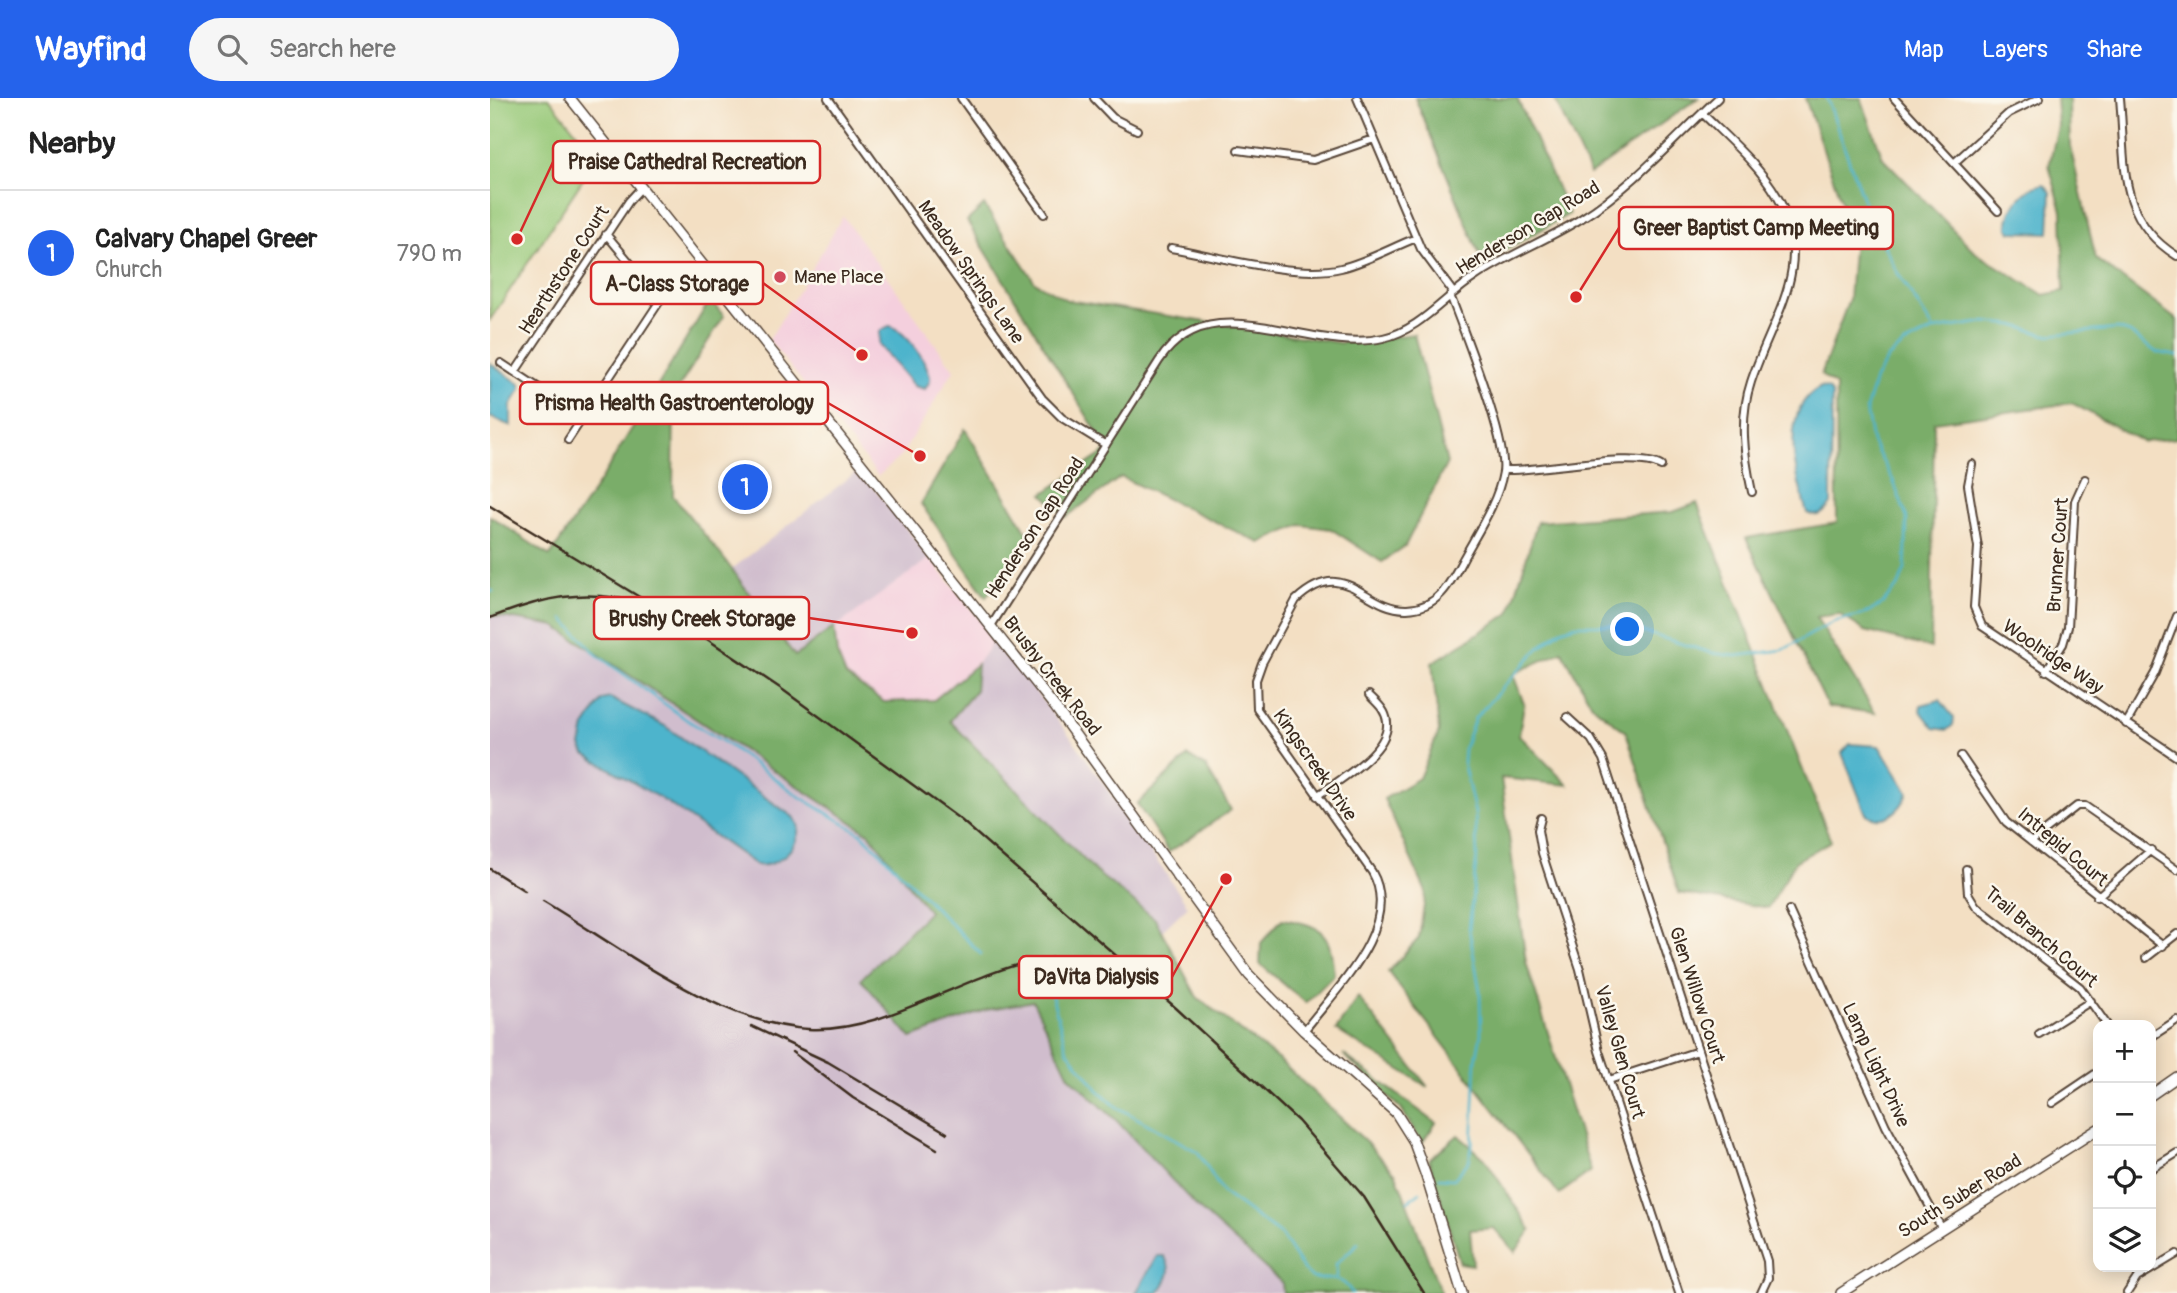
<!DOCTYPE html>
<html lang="en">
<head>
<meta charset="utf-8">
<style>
  :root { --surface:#fff; --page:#f6f6f6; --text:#222; --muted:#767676; --line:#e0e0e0; --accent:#2563eb }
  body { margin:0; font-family:Pangolin,sans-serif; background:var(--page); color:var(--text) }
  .controls { position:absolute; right:21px; bottom:21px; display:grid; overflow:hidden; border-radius:14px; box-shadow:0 4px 18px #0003 }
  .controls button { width:63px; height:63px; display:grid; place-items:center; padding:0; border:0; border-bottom:2px solid var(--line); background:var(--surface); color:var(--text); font:35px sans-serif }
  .you { position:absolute; left:1138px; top:532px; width:24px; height:24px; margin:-18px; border:5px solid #fff; border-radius:50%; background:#1a73e8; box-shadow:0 0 0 10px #1a73e833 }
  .badge { display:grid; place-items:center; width:46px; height:46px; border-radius:50%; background:var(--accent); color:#fff; font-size:23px; font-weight:700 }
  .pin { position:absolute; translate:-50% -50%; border:4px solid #fff; box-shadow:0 2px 7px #0006 }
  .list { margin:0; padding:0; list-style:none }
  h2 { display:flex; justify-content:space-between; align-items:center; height:91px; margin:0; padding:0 28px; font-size:30px }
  h2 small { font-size:23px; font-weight:400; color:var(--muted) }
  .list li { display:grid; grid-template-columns:46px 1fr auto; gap:21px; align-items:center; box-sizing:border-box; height:126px; padding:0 28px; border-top:2px solid var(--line) }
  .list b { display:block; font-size:26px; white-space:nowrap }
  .list p { margin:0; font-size:23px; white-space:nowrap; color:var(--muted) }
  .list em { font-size:23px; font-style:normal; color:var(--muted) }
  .icon { flex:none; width:38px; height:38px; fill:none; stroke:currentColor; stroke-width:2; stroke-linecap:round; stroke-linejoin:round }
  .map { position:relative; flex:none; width:1687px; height:1195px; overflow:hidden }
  header { display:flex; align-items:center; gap:42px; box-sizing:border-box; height:98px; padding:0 35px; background:var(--accent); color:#fff }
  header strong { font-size:33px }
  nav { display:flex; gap:38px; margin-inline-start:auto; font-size:24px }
  .search { width:490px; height:63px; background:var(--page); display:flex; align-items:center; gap:18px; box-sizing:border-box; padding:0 24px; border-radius:38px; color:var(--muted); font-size:26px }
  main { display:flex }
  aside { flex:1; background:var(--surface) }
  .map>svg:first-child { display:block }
  .built { fill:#f4cfdd }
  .industrial { fill:#d0bdcd }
  .green { fill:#98c979; stroke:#6a7a4c; stroke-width:2 }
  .forest { fill:#7aad69; stroke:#5a6c44; stroke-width:2 }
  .water { fill:#4eb4cc; stroke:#446f75; stroke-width:2 }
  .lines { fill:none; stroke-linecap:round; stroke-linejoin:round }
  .stream { stroke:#4eb4cc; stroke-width:2.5 }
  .street-casing { stroke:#574537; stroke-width:10 }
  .secondary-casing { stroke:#574537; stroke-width:12 }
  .street { stroke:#fff; stroke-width:6 }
  .secondary { stroke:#fff; stroke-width:9 }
  .rail { stroke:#3b2a1e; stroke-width:2.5 }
  .poi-dot { fill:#d1495b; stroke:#fbf7ec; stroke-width:2.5 }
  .labels { text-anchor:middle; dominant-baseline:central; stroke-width:5; stroke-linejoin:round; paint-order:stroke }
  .street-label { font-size:19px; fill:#3b2a1e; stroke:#fbf7ec }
  .poi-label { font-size:19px; fill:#3b2a1e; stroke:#fbf7ec; text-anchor:start }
  .leader { fill:none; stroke:#d62828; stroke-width:2.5 }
  .callout-dot { fill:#d62828; stroke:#fbf7ec; stroke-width:2.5 }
  .callout { fill:#fbf7ec; stroke:#d62828; stroke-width:2.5 }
  .callout-label { font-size:21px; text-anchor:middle; font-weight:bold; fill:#3b2a1e }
</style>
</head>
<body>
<header>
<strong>Wayfind</strong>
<div class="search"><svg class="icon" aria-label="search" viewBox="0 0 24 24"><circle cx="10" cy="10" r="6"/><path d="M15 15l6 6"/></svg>Search here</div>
<nav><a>Map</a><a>Layers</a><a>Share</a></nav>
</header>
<main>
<aside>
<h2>Nearby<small></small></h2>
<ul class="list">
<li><span class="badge">1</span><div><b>Calvary Chapel Greer</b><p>Church</p></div><em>790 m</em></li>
</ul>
</aside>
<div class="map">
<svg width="1687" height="1195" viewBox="0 0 1687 1195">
  <rect width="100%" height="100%" fill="#fbf7ec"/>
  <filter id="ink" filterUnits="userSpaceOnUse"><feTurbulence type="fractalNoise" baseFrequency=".0143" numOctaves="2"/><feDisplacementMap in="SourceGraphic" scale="14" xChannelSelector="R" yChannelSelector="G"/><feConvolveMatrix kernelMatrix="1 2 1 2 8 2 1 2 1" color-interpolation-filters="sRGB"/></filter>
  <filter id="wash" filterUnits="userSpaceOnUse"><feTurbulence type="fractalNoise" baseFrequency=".00686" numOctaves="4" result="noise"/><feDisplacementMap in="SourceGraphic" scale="28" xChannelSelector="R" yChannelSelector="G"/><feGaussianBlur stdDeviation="1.57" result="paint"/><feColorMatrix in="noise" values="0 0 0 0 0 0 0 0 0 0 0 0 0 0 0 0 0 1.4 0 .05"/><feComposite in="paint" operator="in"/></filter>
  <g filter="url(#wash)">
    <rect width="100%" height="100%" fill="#f3dfc3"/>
    <path class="built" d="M353 118 464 272 411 358 388 378 279 242Z
      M440 460 505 541 487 566 444 602 394 604 356 578 347 557 344 529Z"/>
    <path class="industrial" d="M369 372 440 460 306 558 242 471Z
      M0 517 65 528 381 736 439 815 371 881 421 940 496 912 543 903 579 978 627 1023 709 1111 792 1185 793 1195H0Z
      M505 541 586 646 698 808 672 833 665 820 606 774 459 623 485 593 487 566Z"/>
    <path class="green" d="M0 0H59L107 60 0 222Z"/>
    <path class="forest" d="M925 0H1027L1079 116 993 165Z
      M1064 0H1208L1100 76Z
      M1315 0H1371L1393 60 1486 155 1554 197 1574 193 1572 113 1559 68 1568 28 1566 0H1579L1580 48 1606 161 1687 222V340L1653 344 1582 305 1444 324 1441 550 1375 533 1349 516 1326 519 1385 615 1338 609 1256 440 1347 425 1346 288 1331 277 1359 201 1364 140Z
      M494 107 545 184 577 202 851 245 924 236 957 365 915 448 892 464 841 431 811 427 770 445 631 379 576 419 553 396 618 352 477 123Z
      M220 202 234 218 184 297 183 398 232 458 305 558 344 529 347 556 356 578 394 604 444 602 487 566 485 593 460 623 606 774 665 821 707 899 790 963 871 1039 906 1076 951 1195H793L792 1185 709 1111 627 1023 579 978 543 903 496 912 421 940 371 881 439 814 380 736 65 528 0 517V418L60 458 110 383Z
      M475 331 540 439 496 499 431 406Z
      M1207 405 1341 743 1305 764 1278 810 1189 795 1136 634 1102 607 1072 553 1023 576 1034 606 1029 637 1078 687 1011 680 1036 864 1101 1073 1069 1096 898 874 929 840 936 794 894 701 929 680 949 634 942 565 1020 515 1047 424 1183 414Z
      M698 658 716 669 741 712 679 754 647 706Z
      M792 821C836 828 840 835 844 877L816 905 770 866 771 845Z
      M868 899 938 989 846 932Z
      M853 956 946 1025 932 1045 911 1011Z
      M968 1037 995 1061 1041 1132 1025 1154 1004 1130 980 1132 983 1167 970 1165 939 1062Z"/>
    <path class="water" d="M1554 86 1561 94 1559 135 1522 134 1518 131C1516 111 1535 89 1554 86Z
      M399 228C413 229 442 268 440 283L435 291 424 288 389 247 390 233Z
      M0 265 30 286 31 291 21 307V328L0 319Z
      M1331 289 1339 291 1342 296 1341 406C1334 415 1329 421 1317 415 1306 379 1287 311 1331 289Z
      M120 600 175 628 303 719 308 726C312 747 287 771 266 767L178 705 95 656 91 648 95 629 112 602Z
      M1450 602 1464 620 1463 627 1457 632 1444 630 1430 612 1431 607Z
      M1360 646 1389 648 1416 691 1418 695C1411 712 1395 728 1376 716L1352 655Z
      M667 1158H674C684 1172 677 1183 668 1195H646Z"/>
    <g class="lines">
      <path class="stream" d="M1337 0 1377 113 1407 174 1444 232
        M0 493H3
        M74 521 107 557 197 622 237 646 310 699 372 736 491 856
        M536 887 559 888 577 952 608 992 627 1009 708 1054 733 1095 791 1137 814 1173 823 1180C842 1183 851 1176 862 1195
        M949 1080 964 1081 979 1063 982 1050 986 962 991 936 990 893 979 831 987 757 985 715 973 664 974 650 985 620 1049 550 1071 532 1086 527H1130L1222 555 1246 558 1293 552 1343 524 1372 517 1390 508 1409 487 1415 471 1417 420 1403 382 1382 344 1376 311 1385 281 1398 260 1413 247 1444 232 1494 224 1524 227 1556 237 1628 231 1640 235 1666 254 1687 258
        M918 1103 930 1094
        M847 1179 846 1166 868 1145"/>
    </g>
  </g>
  <g filter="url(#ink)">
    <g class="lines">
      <g class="street-casing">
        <path id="street" d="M338 0 552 300 572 320 616 347
          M471 0 554 116
          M604 0 623 20 647 32
          M867 0 931 151 963 194
          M1404 0 1508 113
          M1630 0C1636 64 1626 120 1687 158
          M1212 15C1237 40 1269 67 1287 98 1327 167 1282 219 1261 284 1249 320 1254 357 1262 394
          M748 52 823 62 884 41
          M1464 65 1519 15 1550 0
          M116 136 171 202
          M681 150C726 158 808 181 851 170 876 164 901 150 926 140
          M11 265 93 319
          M25 274 139 103 151 90
          M78 342 185 180
          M1482 366 1478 387 1488 449 1484 509 1492 528 1687 659
          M1014 372C1050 374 1146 352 1171 368
          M501 528 669 263C721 184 819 257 893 240 930 232 954 199 985 179 1019 156 1058 142 1092 120 1143 88 1184 41 1228 0
          M1556 573 1573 546 1578 529 1585 403 1595 381
          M1077 619 1101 641 1113 661 1277 1163 1278 1180 1271 1195
          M1636 626 1665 575 1687 518
          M1471 658 1516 724 1673 848
          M827 698C848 683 900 653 897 624 896 612 887 605 879 597
          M1051 720 1048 732 1052 755 1090 871 1109 953 1189 1195
          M1541 744 1587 708H1595L1687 772
          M1476 771 1478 795 1486 808 1590 889 1617 927
          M1607 799 1661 752
          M1299 812 1396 1028 1452 1131
          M1656 860 1687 836
          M814 933C845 892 913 828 882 774L767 611 766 582 772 565 806 502C856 456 873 512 917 511 948 510 960 486 973 461 987 435 1008 404 1013 374 1018 344 973 231 960 197
          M1549 936 1601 903
          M1661 939 1687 922
          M1119 982 1208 953
          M1562 1005 1608 974
          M1661 1071 1687 1055
          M1637 1195 1647 1180 1687 1156"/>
      </g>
      <g class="secondary-casing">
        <path id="secondary" d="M80 0 565 609 759 877 814 933 906 1015 923 1042 936 1078 972 1195
          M1661 997 1687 979
          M1351 1195 1608 1031"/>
      </g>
      <use href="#street" class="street"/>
      <use href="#secondary" class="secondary"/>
      <path class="rail" d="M0 408 202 531 293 592 471 722 686 910 808 1023 874 1099 934 1195
        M0 520C51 500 95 489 149 505
        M0 771 35 793
        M53 803C130 849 228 926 318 931 427 938 540 813 640 878
        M261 928 338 964 457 1035
        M302 954 363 1000 447 1051"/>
    </g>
  </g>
  <circle class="poi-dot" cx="290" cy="179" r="7"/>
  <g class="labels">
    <g class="street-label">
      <text transform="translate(1038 130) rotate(-31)">Henderson Gap Road</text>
      <text transform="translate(74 172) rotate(-57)">Hearthstone Court</text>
      <text transform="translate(481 174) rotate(55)">Meadow Springs Lane</text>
      <text transform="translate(545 430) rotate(-57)">Henderson Gap Road</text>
      <text transform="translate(1568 457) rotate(-86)">Brunner Court</text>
      <text transform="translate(1563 559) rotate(34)">Woolridge Way</text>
      <text transform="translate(562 578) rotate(52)">Brushy Creek Road</text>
      <text transform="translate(825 667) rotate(55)">Kingscreek Drive</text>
      <text transform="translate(1573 749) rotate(40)">Intrepid Court</text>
      <text transform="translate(1551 839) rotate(41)">Trail Branch Court</text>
      <text transform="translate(1207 897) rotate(72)">Glen Willow Court</text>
      <text transform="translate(1130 954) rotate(74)">Valley Glen Court</text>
      <text transform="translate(1386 967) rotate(65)">Lamp Light Drive</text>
      <text transform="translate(1470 1098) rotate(-32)">South Suber Road</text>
    </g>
    <g class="poi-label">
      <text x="304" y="179">Mane Place</text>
    </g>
  </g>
  <path class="leader" d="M27 141L63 64M1086 199L1129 130M372 257L273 185M430 358L338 305M422 535L319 520M736 781L682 879"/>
  <g class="callout-dot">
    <circle cx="27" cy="141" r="7"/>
    <circle cx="1086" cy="199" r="7"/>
    <circle cx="372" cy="257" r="7"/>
    <circle cx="430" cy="358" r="7"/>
    <circle cx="422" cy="535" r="7"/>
    <circle cx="736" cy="781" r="7"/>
  </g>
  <g class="callout">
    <rect x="63" y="43" width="267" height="42" rx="7"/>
    <rect x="1129" y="109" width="274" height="42" rx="7"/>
    <rect x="101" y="164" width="172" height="42" rx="7"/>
    <rect x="30" y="284" width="308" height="42" rx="7"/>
    <rect x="104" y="499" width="215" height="42" rx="7"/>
    <rect x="529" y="858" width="153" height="42" rx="7"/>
  </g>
  <g class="callout-label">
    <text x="197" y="71">Praise Cathedral Recreation</text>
    <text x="1266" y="137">Greer Baptist Camp Meeting</text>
    <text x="187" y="193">A-Class Storage</text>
    <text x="184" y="312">Prisma Health Gastroenterology</text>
    <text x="212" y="528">Brushy Creek Storage</text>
    <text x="606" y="886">DaVita Dialysis</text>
  </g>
</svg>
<div class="controls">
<button>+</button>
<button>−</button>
<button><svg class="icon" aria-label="locate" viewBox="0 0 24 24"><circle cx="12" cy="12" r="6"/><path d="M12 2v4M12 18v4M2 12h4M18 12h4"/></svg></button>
<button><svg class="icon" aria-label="layers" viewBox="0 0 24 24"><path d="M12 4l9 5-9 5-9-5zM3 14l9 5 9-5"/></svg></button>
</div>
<div class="you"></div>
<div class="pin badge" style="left:255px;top:389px">1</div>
</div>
</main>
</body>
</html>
